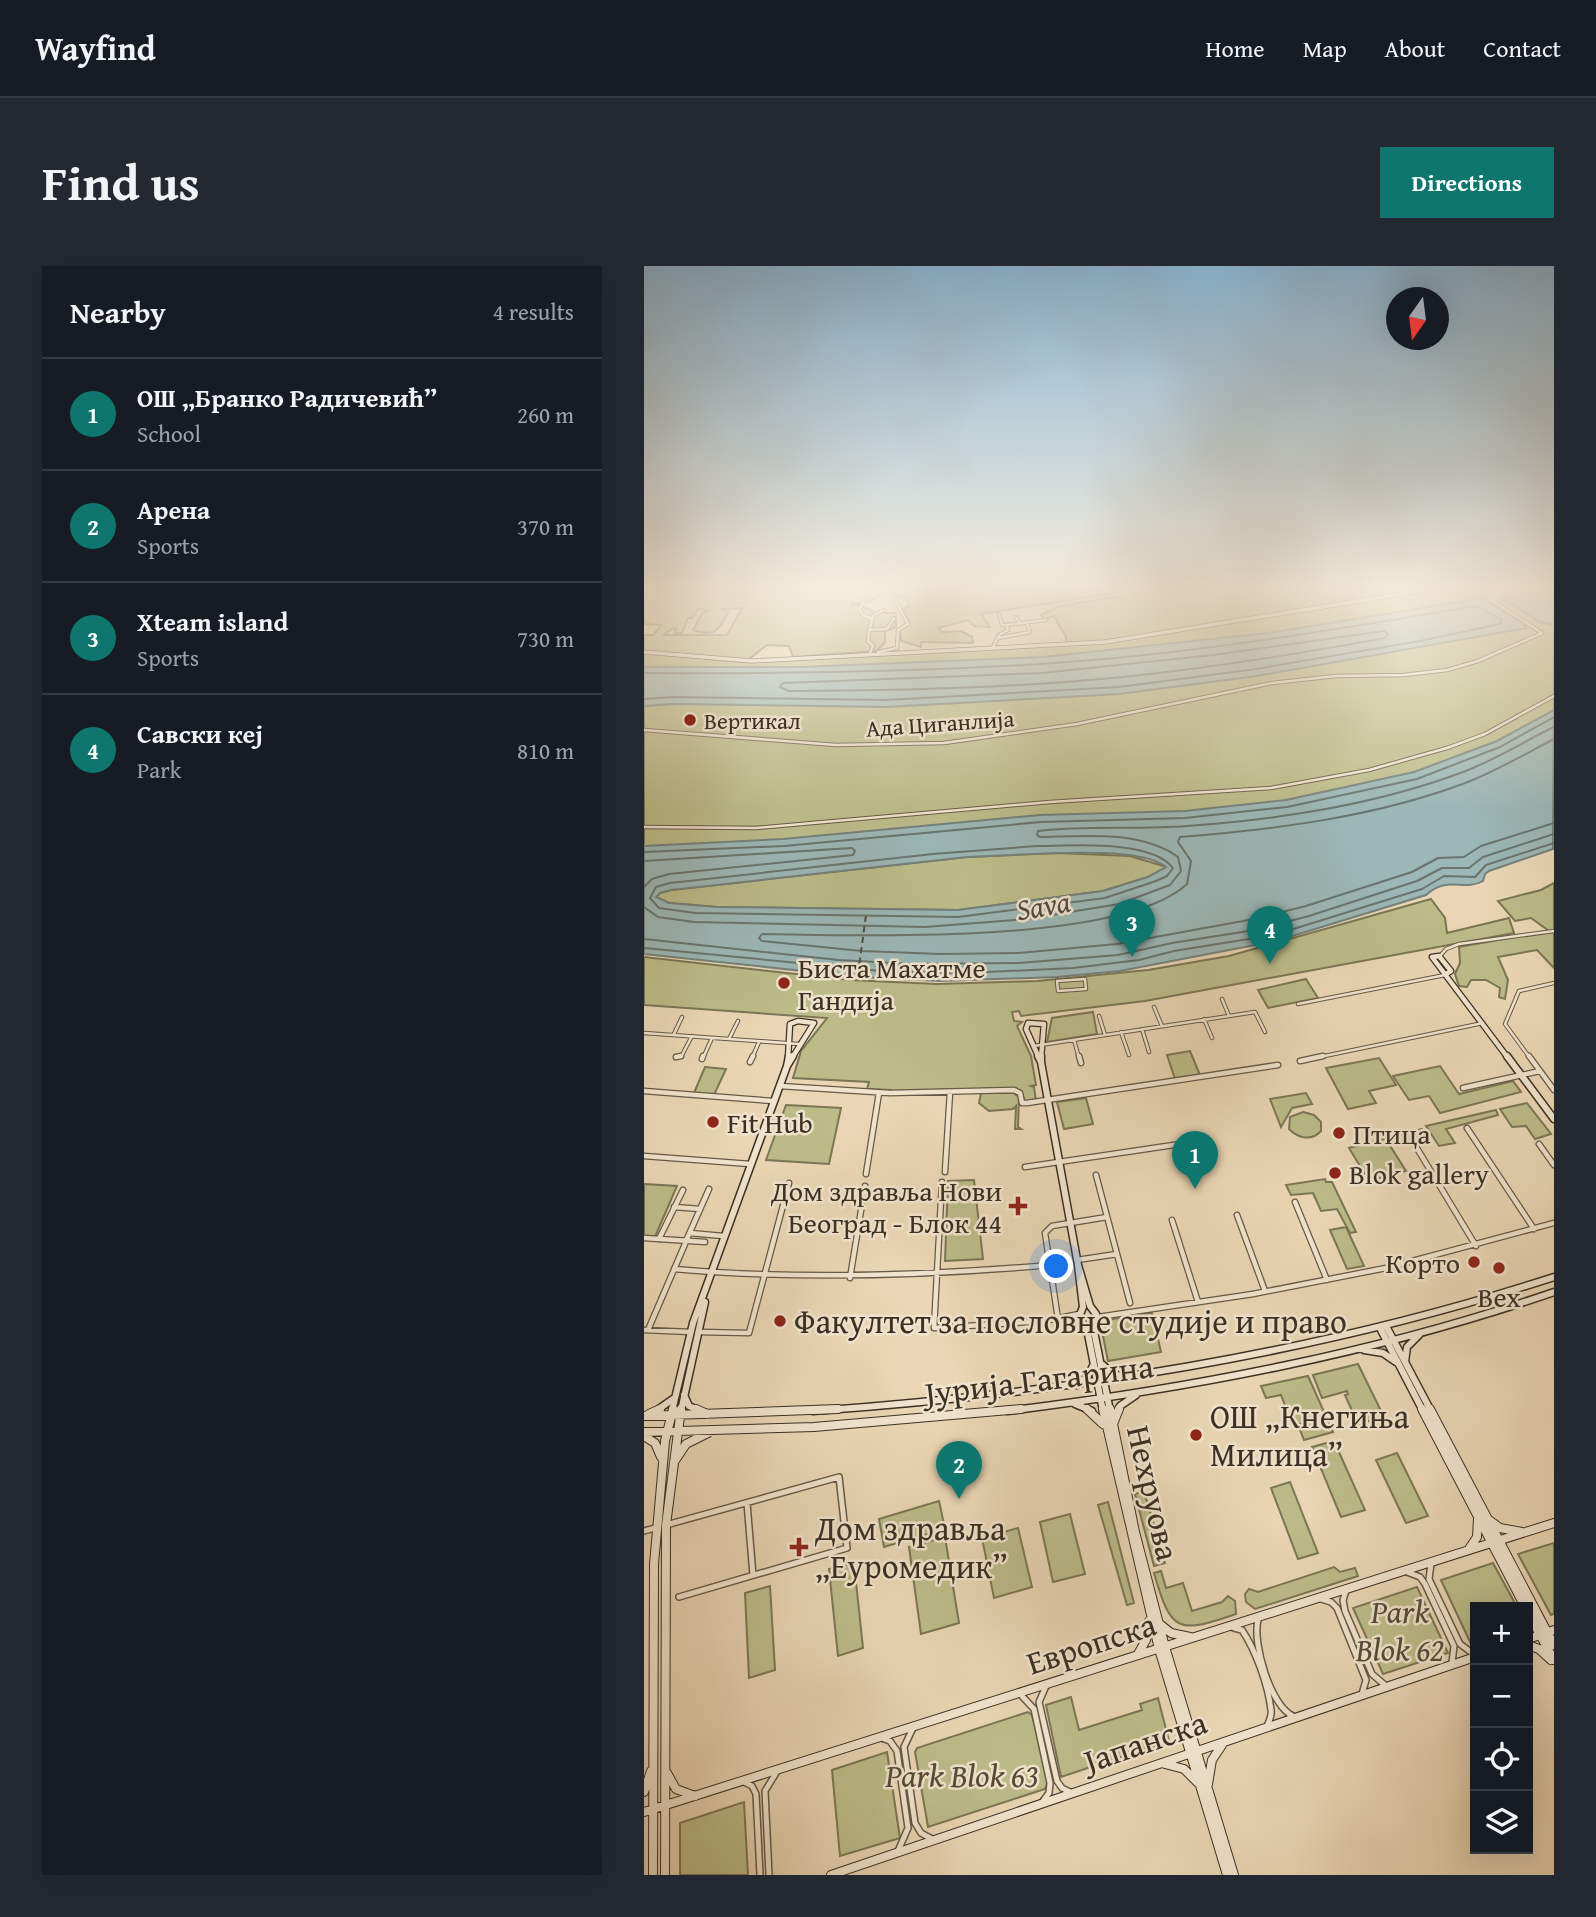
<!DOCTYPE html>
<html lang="en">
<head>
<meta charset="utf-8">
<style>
  :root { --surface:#171b24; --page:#242831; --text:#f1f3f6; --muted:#9ea1a6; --line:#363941; --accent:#0f766e }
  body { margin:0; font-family:"Gentium Book Plus",serif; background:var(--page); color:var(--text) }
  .controls { position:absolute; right:21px; bottom:21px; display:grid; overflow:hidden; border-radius:0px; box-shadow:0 7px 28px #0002 }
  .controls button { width:63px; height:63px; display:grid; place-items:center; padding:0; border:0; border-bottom:2px solid var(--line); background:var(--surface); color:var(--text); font:35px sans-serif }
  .compass { position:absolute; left:742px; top:21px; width:63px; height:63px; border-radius:50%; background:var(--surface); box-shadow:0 7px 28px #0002; rotate:194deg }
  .you { position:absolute; left:413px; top:1001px; width:24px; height:24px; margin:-18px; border:5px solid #fff; border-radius:50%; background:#1a73e8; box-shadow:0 0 0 10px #1a73e833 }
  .badge { display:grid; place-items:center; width:46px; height:46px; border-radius:50%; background:var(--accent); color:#fff; font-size:23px; font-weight:700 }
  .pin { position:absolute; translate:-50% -58px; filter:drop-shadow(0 2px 4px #0008) }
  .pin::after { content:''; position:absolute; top:37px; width:24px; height:21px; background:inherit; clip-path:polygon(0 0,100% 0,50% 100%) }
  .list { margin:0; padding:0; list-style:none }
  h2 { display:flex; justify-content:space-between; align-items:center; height:91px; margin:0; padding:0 28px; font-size:30px }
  h2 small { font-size:23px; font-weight:400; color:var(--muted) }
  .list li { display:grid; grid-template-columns:46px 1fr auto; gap:21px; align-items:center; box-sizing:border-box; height:112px; padding:0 28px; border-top:2px solid var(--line) }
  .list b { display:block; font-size:26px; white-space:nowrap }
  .list p { margin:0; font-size:23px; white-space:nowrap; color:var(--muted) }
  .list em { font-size:23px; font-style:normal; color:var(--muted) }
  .icon { flex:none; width:38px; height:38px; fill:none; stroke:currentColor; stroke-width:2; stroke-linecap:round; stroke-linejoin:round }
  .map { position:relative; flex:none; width:910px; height:1609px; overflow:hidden; border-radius:0px }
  header { display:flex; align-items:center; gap:42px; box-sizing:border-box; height:98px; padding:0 35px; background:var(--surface); border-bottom:2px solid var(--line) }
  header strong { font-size:33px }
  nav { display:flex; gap:38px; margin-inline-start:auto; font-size:24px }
  .intro { display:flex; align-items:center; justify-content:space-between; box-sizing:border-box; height:168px; padding:0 42px }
  h1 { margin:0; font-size:49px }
  .button { padding:18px 32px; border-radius:0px; background:var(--accent); color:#fff; font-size:24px; font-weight:700 }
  main { display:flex; gap:42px; padding:0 42px }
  aside { flex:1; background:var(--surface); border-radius:0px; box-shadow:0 7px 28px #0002 }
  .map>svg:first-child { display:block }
  .green { fill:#bcbc89; stroke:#7b7656; stroke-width:2; fill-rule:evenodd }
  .water { fill:#9bb7b6; stroke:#74817c; stroke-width:2; fill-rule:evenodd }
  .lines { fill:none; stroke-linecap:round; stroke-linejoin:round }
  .shore { stroke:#6a746d; stroke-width:2 }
  .stream { stroke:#74817c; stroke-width:2 }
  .ferry { stroke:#4d4b41; stroke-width:2; stroke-dasharray:6 4.5; stroke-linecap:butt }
  .street-far2-casing { stroke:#665a48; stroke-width:4.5 }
  .street-far1-casing { stroke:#665a48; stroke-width:7 }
  .street-casing { stroke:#665a48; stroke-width:8 }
  .secondary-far3-casing { stroke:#3a3024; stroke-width:5 }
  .secondary-far2-casing { stroke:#3a3024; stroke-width:7 }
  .secondary-far1-casing { stroke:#3a3024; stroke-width:9 }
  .secondary-casing { stroke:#3a3024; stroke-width:10 }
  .primary-casing { stroke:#3a3024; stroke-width:6 }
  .street-far2 { stroke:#f1e4ce; stroke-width:2.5 }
  .street-far1 { stroke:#f1e4ce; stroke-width:4.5 }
  .street { stroke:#f1e4ce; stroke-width:5 }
  .secondary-far3 { stroke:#f1e4ce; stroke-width:3.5 }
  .secondary-far2 { stroke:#f1e4ce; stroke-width:4.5 }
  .secondary-far1 { stroke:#f1e4ce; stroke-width:6 }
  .secondary { stroke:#f1e4ce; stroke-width:8 }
  .primary { stroke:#ead6b4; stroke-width:4.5 }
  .poi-dot { fill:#8f2418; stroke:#f1e4ce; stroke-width:2.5 }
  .labels { text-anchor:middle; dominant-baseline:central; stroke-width:5; stroke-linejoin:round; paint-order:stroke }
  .far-poi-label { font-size:23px; fill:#3a3024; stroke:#f1e4ce; text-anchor:start }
  .far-street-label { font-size:23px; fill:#3a3024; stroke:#f1e4ce }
  .poi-label { font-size:28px; fill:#3a3024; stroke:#f1e4ce; text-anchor:start }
  .water-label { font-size:30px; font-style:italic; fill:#4d4b41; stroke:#f1e4ce }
  .near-poi-label { font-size:33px; fill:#3a3024; stroke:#f1e4ce; text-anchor:start }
  .near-street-label { font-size:33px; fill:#3a3024; stroke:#f1e4ce }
  .near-park-label { font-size:33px; font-style:italic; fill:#544c38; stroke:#f1e4ce }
</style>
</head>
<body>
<header>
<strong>Wayfind</strong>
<nav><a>Home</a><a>Map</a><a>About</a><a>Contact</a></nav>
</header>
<div class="intro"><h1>Find us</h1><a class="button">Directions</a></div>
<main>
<aside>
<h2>Nearby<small>4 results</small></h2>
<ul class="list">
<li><span class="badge">1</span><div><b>ОШ „Бранко Радичевић”</b><p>School</p></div><em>260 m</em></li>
<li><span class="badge">2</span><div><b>Арена</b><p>Sports</p></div><em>370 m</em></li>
<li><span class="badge">3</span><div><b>Xteam island</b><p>Sports</p></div><em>730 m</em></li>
<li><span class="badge">4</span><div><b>Савски кеј</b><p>Park</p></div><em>810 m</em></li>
</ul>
</aside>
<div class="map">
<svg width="910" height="1609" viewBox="0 0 910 1609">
  <rect width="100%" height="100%" fill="#ead6b4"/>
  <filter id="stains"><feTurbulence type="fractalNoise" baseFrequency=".00286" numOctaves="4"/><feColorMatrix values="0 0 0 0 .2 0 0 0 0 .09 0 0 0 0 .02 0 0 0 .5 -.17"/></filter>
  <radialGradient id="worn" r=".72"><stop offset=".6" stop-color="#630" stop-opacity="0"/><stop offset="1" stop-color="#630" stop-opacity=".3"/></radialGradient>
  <path class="green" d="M11 320H517L337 348 346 361 330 360 324 354 294 362 298 366 317 365 328 371 329 377 277 376V381L257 375 256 364 266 357 259 343 266 340 259 330H248L244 325 223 337H207L208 339H216L232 347H252V361L241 365V376L233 385 149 391 145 380 123 379 105 393H63L101 396 462 376 814 320H910V459L667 542 0 591V369H9L17 359 0 358V322ZM98 342 83 369H20L29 362 32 363 30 367H38L44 352H48L54 343 66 344 58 347 49 364C71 372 76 363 84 346L78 343Z
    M540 320H798L460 375 422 377V371L410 350 400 354 397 349 416 340Z
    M413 587 486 590 523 601 504 611 459 625 314 644 73 641 25 637 12 631 16 627 27 624 323 591Z
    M910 617V702L893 684 854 691 864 714 861 733 855 731 856 722 842 714H827L823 721 815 720 811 708 816 697 815 681 905 665 887 652 871 655 854 635 897 624Z
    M787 633 801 652 803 667 865 652 870 667 501 735 377 750 375 745 368 746 370 755 378 756 373 760 387 790 392 819 387 820 390 821 392 835H381L377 825 371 822 246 825 248 824 223 823 225 816 149 812 157 785 183 752 0 739V691L206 714 293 718 393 715 504 704 585 690Z
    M662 713 674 732 624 742 614 724Z
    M449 746 453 768 403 776 408 752Z
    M546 785 556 809 531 813 523 789Z
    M735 792 752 819 725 825 732 837 704 843 682 802Z
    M796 800 815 828 869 815 877 826 796 847 785 830 765 834 749 810Z
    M61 801 82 803 70 829 50 827Z
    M367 825 375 831 374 861 377 863H371L372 840 369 843 345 845 335 837 337 827H367Z
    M662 827 668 838 648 842 637 861 626 833Z
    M442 832 449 858 420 863 413 836Z
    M883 837 907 868 891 873 882 860 868 861 856 843Z
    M142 839 197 842 185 898 122 894Z
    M852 844 854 849 802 863 811 877 795 880 782 860Z
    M659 846 670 849 677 856V865C668 875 655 873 645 863L646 851Z
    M778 863 781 868 745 878 762 905 725 915 705 882Z
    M681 913 682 916H688L712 966 706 967 693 943 677 945 669 927 647 929 642 919Z
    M330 914 339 993 301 995 304 915Z
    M0 918 33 920 11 971 0 970Z
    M702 961 720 1000 703 1003 686 964Z
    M508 1047 517 1086 464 1095 456 1055Z
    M714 1098 740 1151 714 1158 701 1129 704 1128 703 1125 678 1132 669 1109Z
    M664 1110 689 1166 660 1174 655 1161 657 1158 649 1160 637 1129 622 1132 617 1120Z
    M690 1175 721 1244 697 1251 668 1181Z
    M753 1187 784 1250 762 1257 732 1194Z
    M646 1216 674 1287 654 1293 627 1222Z
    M500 1225 521 1297 510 1300 491 1228Z
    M295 1235 301 1263 240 1281 235 1253Z
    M464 1236 490 1337 483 1339 454 1239Z
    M426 1248 441 1308 409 1316 396 1256Z
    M374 1262 388 1321 350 1332 338 1272Z
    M301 1271 315 1357 277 1368 265 1281Z
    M910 1277V1348L907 1349 874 1288Z
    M210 1297 219 1382 194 1390 185 1303Z
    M849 1297 873 1341H831V1377L827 1378 797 1314Z
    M690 1301 696 1306 711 1302 714 1310 611 1343 602 1336 601 1328 605 1323 614 1326Z
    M517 1305 522 1322 539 1317 548 1345 578 1336 584 1330 591 1335 592 1348C534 1368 527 1367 510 1307Z
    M126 1320 131 1404 105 1412 101 1327Z
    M773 1321 804 1387 739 1408 709 1342Z
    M427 1431 435 1464 498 1444 496 1438 514 1432 525 1475 417 1511 402 1439Z
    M384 1446 388 1449 404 1515 401 1523 284 1561 271 1486 273 1482Z
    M243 1486 256 1572 196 1590 188 1504Z
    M100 1536 104 1609H36V1557Z"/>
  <path class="water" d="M910 324V359L896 356 859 332Z
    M833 333 842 335 880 357 882 362 613 410 475 428 242 441 30 438 0 440V401H157L399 391 624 367Z
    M910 444 909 583 845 605 841 608 839 615C820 626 803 609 782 629L632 675 476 705 413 711 296 715 215 711 0 688V580L139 573 396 549 541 545 642 534 770 506 853 475ZM413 587C440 587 501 584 522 601L504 611 459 625 314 644 73 641 25 637 12 631 16 627 27 624 323 591Z"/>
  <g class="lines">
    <path class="shore" d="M740 365 744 368 741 372C654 388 567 402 479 411 368 422 256 425 145 425L136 421 139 417 398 407 569 389Z
      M0 407C132 408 265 406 397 398 543 389 689 364 833 340L858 354 856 358 776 375 612 403 475 421 242 434 29 431 0 433
      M910 473C881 488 854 504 824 516 732 551 634 563 536 571L534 576 547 595 543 618C476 680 211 669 118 668L115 672 118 675 218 685 296 688 375 687 473 678 610 653 662 640 768 606 794 592 820 591 837 580 910 557
      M392 580C426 580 507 573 529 602L523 610 512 615 461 632 314 651 51 647 15 642 6 632 12 621 26 617 289 588Z
      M0 586 140 580 397 556 541 552 643 541 773 513 856 481 910 451
      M0 595 208 582 211 585 209 589 25 608 8 613 0 621
      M0 641 14 651 50 656 281 661 383 653 475 638 526 619 537 605 534 591C496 564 441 570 396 571L393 569 394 565C444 559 493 564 543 560 637 553 731 539 819 506 851 494 879 476 910 461
      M0 673 195 694 268 698 375 697 474 689 528 677 611 664 665 650 773 615 798 602H825L839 591 910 568
      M0 682 248 706 322 707 429 702 495 694 530 685 630 669 778 623 800 610 831 611 842 599 910 577"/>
    <path class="stream" d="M245 320 253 330
      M0 328 38 320"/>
    <path class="ferry" d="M214 708 222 649"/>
    <g class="street-far2-casing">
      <path id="street-far2" d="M220 336 215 343 219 349 228 353
        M355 348 358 359H363
        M372 351 376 358
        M363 359 402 354
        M226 362 229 350 240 344
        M355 372 386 366 383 357
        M349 381 355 369 364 364 363 360
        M234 386 253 382 254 364 264 358 251 334
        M226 387 229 380 224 375 225 364 243 363 250 352
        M0 464 192 479 300 477 433 458 628 417 692 410 760 409 803 404 834 395 898 367 844 332 837 320
        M0 561 112 562 406 536 627 522 725 504 803 482 841 468 910 430
        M796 690 802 683 815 678 910 665
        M441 713 442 723 414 725 413 715Z
        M578 733 585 750
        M654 738 801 709
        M510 741 518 760
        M455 750 461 769
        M560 753 568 772
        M498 763 505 786
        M477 766 485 789
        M0 767 155 778
        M30 768 38 751
        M85 773 94 755
        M430 774 435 792
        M390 780 611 746 621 766
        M32 791H37L48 770
        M59 792 68 772
        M108 792 115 776
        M671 792 839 757
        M886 792 861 758 875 725 910 717"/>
    </g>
    <g class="street-far1-casing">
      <path id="street-far1" d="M435 790 437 797
        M885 790 910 824
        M32 791 37 790
        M58 793 59 790
        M656 795 679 790
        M106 796 109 790
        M136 820 246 827 370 824 376 827 378 837H383L634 799
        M819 822 896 805
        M0 825 129 835
        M823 862 890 963
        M768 874 832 980
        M895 878 910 899
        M0 890 106 898
        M381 901 550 876
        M301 906 306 826
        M222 908 235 827
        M452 909 486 1037
        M298 916 290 1062 400 1055 435 1048
        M651 936 683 1014
        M30 941 56 943
        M593 949 621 1025
        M528 954 554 1036
        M46 967 79 970
        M0 972 61 976
        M15 973 39 924
        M42 975 65 923
        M433 994 473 988
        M30 1003C156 1014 280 1010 406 999
        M206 1012 221 920
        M454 1051 609 1028 742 1002 910 957
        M414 1053 401 967 408 960 463 951
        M0 1064 47 1066
        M4 1064 41 978
        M55 1066 105 1067 145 917"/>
    </g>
    <g class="street-casing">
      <path id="street" d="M103 1237 109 1309
        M22 1259 195 1211 203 1282 35 1331
        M0 1265 11 1262
        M787 1298 785 1313 816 1378 831 1389
        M763 1306 776 1311 781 1318 810 1380 808 1397
        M702 1325 699 1334 701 1345 728 1408 742 1420
        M677 1333 687 1336 693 1342 722 1414 718 1428
        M614 1354C608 1377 627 1441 649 1450
        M590 1362 598 1364C612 1385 624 1419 627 1444 628 1450 625 1455 623 1460
        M402 1420 395 1436 413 1515 418 1522 428 1527
        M377 1429 390 1443 406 1517 405 1527 399 1535
        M269 1462 260 1481 271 1557 277 1567 288 1573
        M240 1473 246 1475 253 1485 264 1562 254 1585
        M100 1516 108 1520 112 1528 116 1609
        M125 1609 121 1525 132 1507"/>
    </g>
    <g class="secondary-far3-casing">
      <path id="secondary-far3" d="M0 386 108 395 461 376 808 320"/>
    </g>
    <g class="secondary-far2-casing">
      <path id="secondary-far2" d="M802 708 807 705 795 690 788 691 864 792
        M144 792 146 758 154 755 170 757 148 792
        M395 792 382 763 384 757 400 758 397 792"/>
    </g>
    <g class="secondary-far1-casing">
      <path id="secondary-far1" d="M394 790 397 796
        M863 790 910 853
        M397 796 434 999 439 1041 435 1051 443 1063 459 1145
        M397 796V790
        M143 800 145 790
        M143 800 149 790
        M434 999 446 1040 452 1048 450 1065 466 1145
        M742 1060 787 1145
        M736 1062 779 1145
        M720 1084 739 1087 752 1096
        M761 1096 763 1081 775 1069
        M459 1099 467 1107 480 1111
        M433 1119 443 1111 449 1100
        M40 1129 45 1140 56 1145
        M431 1138 448 1145
        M12 1145 29 1133
        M28 1145 49 1057 143 800
        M37 1145 61 1036
        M169 1145C422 1127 669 1089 910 1011
        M363 1145C548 1122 733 1087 910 1026
        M474 1145 476 1140 492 1129"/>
    </g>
    <g class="secondary-casing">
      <path id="secondary" d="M52 1143 63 1148
        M443 1143 459 1158
        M459 1143 515 1383 583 1609
        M466 1143 491 1266 521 1381 590 1609
        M778 1143 881 1341
        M786 1143 910 1379
        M5 1148 16 1143
        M0 1150 194 1143
        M469 1158 475 1143
        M0 1166 170 1161 377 1143
        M0 1170 11 1177 17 1191
        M30 1196 42 1178 64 1167
        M845 1254 856 1262 878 1266
        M825 1283 833 1271 834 1253
        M884 1347 910 1394
        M517 1359 527 1367 546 1371
        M884 1373 910 1364
        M884 1379 895 1383 907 1394
        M494 1388 502 1374 505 1355
        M521 1498 540 1503 554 1517
        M23 1507 32 1523 51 1530
        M564 1518 568 1494 578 1479
        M0 1526 7 1505
        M0 1546 910 1257
        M9 1609 10 1298 21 1175 29 1143
        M21 1609 22 1259 37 1143
        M187 1609 831 1391"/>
    </g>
    <g class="primary-casing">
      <path id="primary" d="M0 321 3 320"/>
    </g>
    <use href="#street-far2" class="street-far2"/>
    <use href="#street-far1" class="street-far1"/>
    <use href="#street" class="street"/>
    <use href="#secondary-far3" class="secondary-far3"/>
    <use href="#secondary-far2" class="secondary-far2"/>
    <use href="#secondary-far1" class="secondary-far1"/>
    <use href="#secondary" class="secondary"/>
    <use href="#primary" class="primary"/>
  </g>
  <linearGradient id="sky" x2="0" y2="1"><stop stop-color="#89b5d4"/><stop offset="0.59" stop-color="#f6eddd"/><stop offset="1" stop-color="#f6eddd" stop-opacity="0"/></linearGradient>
  <rect width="910" height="545" fill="url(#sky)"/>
  <g class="poi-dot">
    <circle cx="46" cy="454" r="7"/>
    <circle cx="140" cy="717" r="7"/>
    <circle cx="69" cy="856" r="7"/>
    <circle cx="695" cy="867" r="7"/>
    <circle cx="691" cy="907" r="7"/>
    <path d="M370.5 929.5h7v7h7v7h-7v7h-7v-7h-7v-7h7z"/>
    <circle cx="830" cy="996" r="7"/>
    <circle cx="855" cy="1002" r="7"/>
    <circle cx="136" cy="1055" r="7"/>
    <circle cx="552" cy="1169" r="7"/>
    <path d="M151.5 1270.5h7v7h7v7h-7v7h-7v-7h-7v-7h7z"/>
  </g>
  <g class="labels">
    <g class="far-poi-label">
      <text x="60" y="454">Вертикал</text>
    </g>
    <g class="far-street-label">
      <text transform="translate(296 457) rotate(-4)">Ада Циганлија</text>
    </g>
    <g class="poi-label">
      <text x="154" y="701">Биста Махатме<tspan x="154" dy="32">Гандија</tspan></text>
      <text x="83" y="856">Fit Hub</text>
      <text x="709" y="867">Птица</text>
      <text x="705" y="907">Blok gallery</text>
      <text x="358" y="924" text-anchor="end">Дом здравља Нови<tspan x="358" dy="32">Београд - Блок 44</tspan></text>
      <text x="816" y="996" text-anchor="end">Корто</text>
      <text x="855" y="1030" text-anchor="middle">Bex</text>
    </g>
    <g class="water-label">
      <text transform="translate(399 639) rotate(-10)">Sava</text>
    </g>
    <g class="near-poi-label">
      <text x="150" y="1055">Факултет за пословне студије и право</text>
      <text x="566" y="1150">ОШ „Кнегиња<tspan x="566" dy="38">Милица”</tspan></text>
      <text x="171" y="1262">Дом здравља<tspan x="171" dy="38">„Еуромедик”</tspan></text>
    </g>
    <g class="near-street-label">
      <text transform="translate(395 1113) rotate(-7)">Јурија Гагарина</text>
      <text transform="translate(510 1227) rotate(77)">Нехруова</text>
      <text transform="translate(447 1377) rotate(-18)">Европска</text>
      <text transform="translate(501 1475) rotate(-19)">Јапанска</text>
    </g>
    <g class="near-park-label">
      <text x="756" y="1345">Park<tspan x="756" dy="38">Blok 62</tspan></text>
      <text x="318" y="1509">Park Blok 63</text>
    </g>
  </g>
  <rect width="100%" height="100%" filter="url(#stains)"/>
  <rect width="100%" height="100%" fill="url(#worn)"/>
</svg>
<div class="controls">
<button>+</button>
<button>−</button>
<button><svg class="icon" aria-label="locate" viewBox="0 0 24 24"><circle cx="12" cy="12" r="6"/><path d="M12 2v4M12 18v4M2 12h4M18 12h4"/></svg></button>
<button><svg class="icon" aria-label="layers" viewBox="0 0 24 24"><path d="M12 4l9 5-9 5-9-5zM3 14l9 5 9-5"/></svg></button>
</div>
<svg class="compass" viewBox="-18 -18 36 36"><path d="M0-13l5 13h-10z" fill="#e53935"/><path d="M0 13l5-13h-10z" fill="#9ea1a6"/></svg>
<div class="you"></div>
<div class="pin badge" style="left:551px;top:923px">1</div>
<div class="pin badge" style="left:315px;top:1233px">2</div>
<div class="pin badge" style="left:488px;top:691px">3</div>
<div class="pin badge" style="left:626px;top:698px">4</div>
</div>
</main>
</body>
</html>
